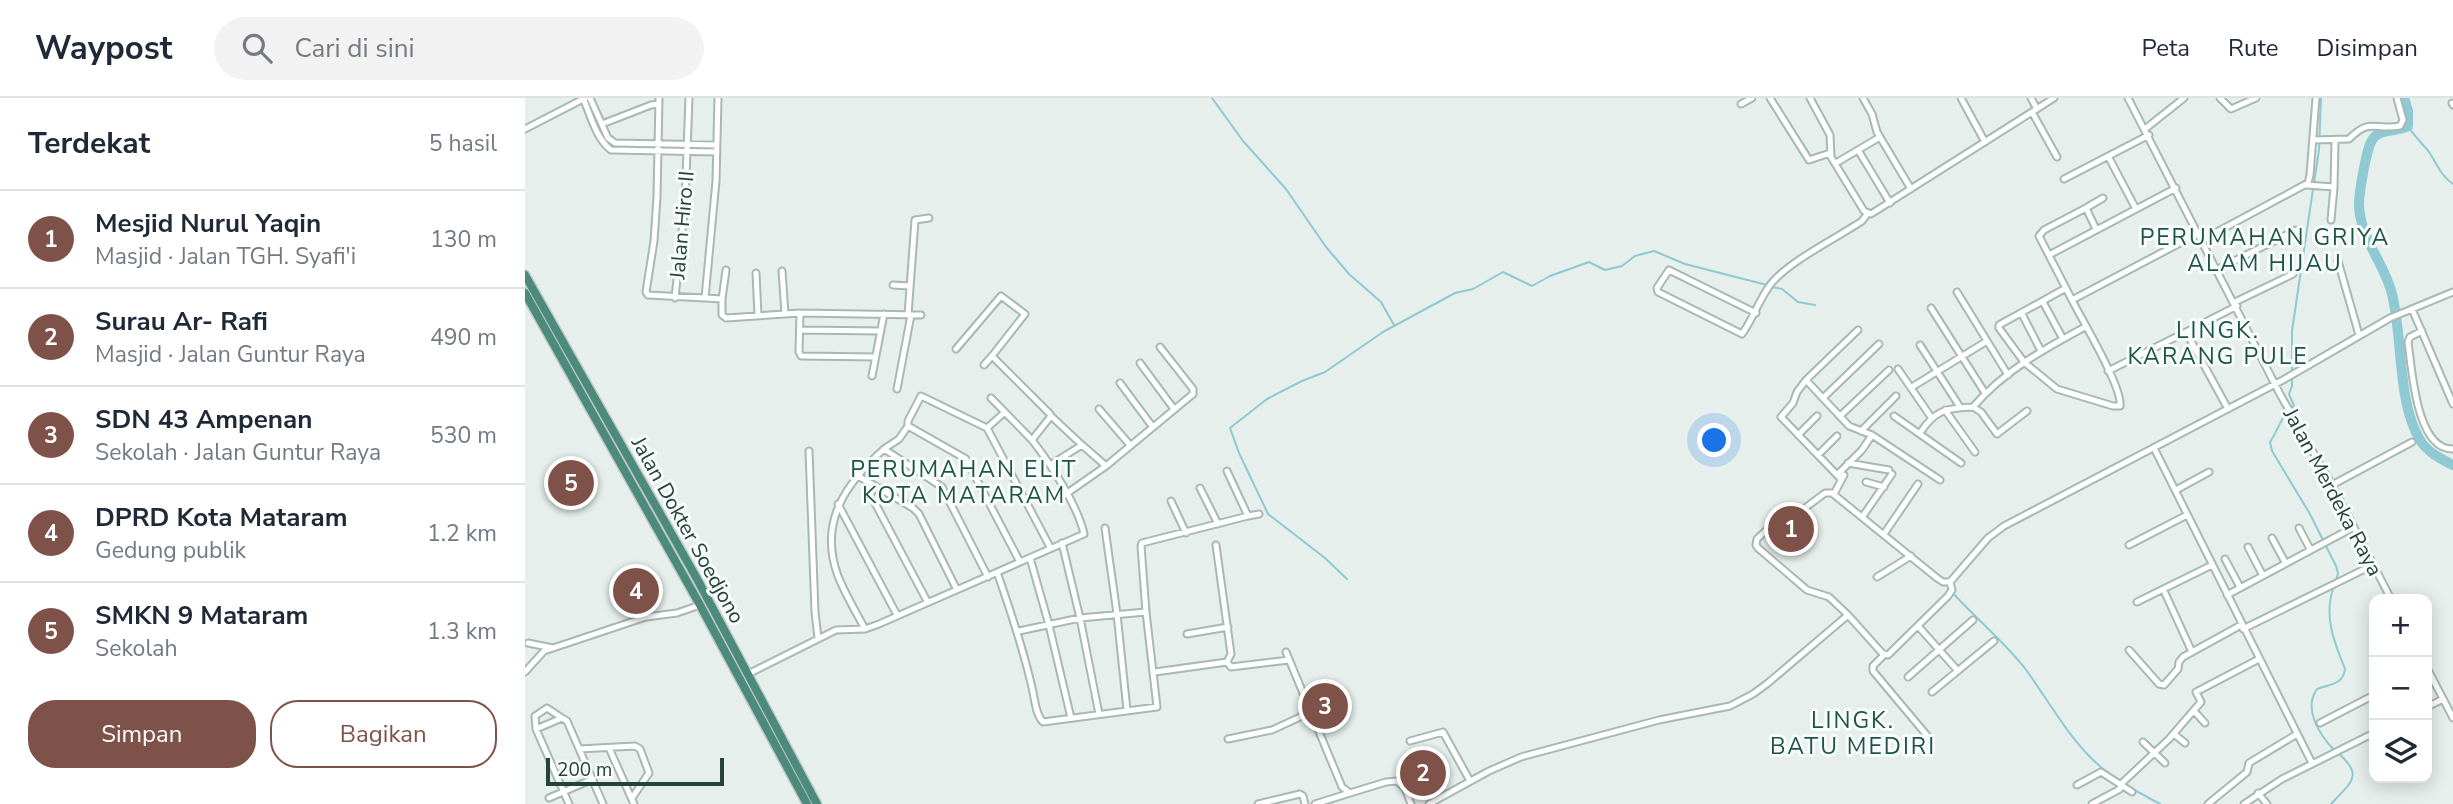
<!DOCTYPE html>
<html lang="id">
<head>
<meta charset="utf-8">
<style>
  :root { --surface:#fff; --page:#f2f2f3; --text:#1f2937; --muted:#747a83; --line:#e0e1e3; --accent:#7f5249 }
  body { margin:0; font-family:"Nunito Sans",sans-serif; background:var(--page); color:var(--text) }
  .controls { position:absolute; right:21px; bottom:21px; display:grid; overflow:hidden; border-radius:14px; box-shadow:0 4px 18px #0003 }
  .controls button { width:63px; height:63px; display:grid; place-items:center; padding:0; border:0; border-bottom:2px solid var(--line); background:var(--surface); color:var(--text); font:35px sans-serif }
  .scale { position:absolute; left:21px; bottom:18px; width:178px; box-sizing:border-box; padding-left:7px; border:4px solid #24423a; border-top:0; font-size:19px; line-height:24px; white-space:nowrap; color:#24423a; -webkit-text-stroke:5px #f7fbf9; paint-order:stroke }
  .you { position:absolute; left:1190px; top:343px; width:24px; height:24px; margin:-18px; border:5px solid #fff; border-radius:50%; background:#1a73e8; box-shadow:0 0 0 10px #1a73e833 }
  .badge { display:grid; place-items:center; width:46px; height:46px; border-radius:50%; background:var(--accent); color:#fff; font-size:23px; font-weight:700 }
  .pin { position:absolute; translate:-50% -50%; border:4px solid #fff; box-shadow:0 2px 7px #0006 }
  .list { margin:0; padding:0; list-style:none }
  h2 { display:flex; justify-content:space-between; align-items:center; height:91px; margin:0; padding:0 28px; font-size:30px }
  h2 small { font-size:23px; font-weight:400; color:var(--muted) }
  .list li { display:grid; grid-template-columns:46px 1fr auto; gap:21px; align-items:center; box-sizing:border-box; height:98px; padding:0 28px; border-top:2px solid var(--line) }
  .list b { display:block; font-size:26px; white-space:nowrap }
  .list p { margin:0; font-size:23px; white-space:nowrap; color:var(--muted) }
  .list em { font-size:23px; font-style:normal; color:var(--muted) }
  .actions { display:flex; gap:14px; padding:21px 28px }
  .actions a { flex:1; padding:16px 0; border:2px solid var(--accent); border-radius:28px; text-align:center; font-size:24px; color:var(--accent) }
  .actions .main { background:var(--accent); color:#fff }
  .icon { flex:none; width:38px; height:38px; fill:none; stroke:currentColor; stroke-width:2; stroke-linecap:round; stroke-linejoin:round }
  .map { position:relative; flex:none; width:1928px; height:706px; overflow:hidden }
  header { display:flex; align-items:center; gap:42px; box-sizing:border-box; height:98px; padding:0 35px; background:var(--surface); border-bottom:2px solid var(--line) }
  header strong { font-size:33px }
  nav { display:flex; gap:38px; margin-inline-start:auto; font-size:24px }
  .search { width:490px; height:63px; background:var(--page); display:flex; align-items:center; gap:18px; box-sizing:border-box; padding:0 24px; border-radius:38px; color:var(--muted); font-size:26px }
  main { display:flex }
  aside { flex:1; background:var(--surface) }
  .map>svg:first-child { display:block }
  .lines { fill:none; stroke-linecap:round; stroke-linejoin:round }
  .stream { stroke:#8ec9d4; stroke-width:2 }
  .river { stroke:#8ec9d4; stroke-width:10 }
  .minor-casing { stroke:#a8b8b2; stroke-width:9 }
  .trunk-casing { stroke:#c2cac8; stroke-width:11 }
  .minor { stroke:#fff; stroke-width:5 }
  .trunk { stroke:#4c8a7c; stroke-width:8 }
  .labels { text-anchor:middle; dominant-baseline:central; stroke-width:6; stroke-linejoin:round; paint-order:stroke }
  .street-label { font-size:21px; fill:#24423a; stroke:#f7fbf9 }
  .neighbourhood-label { font-size:23px; letter-spacing:2px; fill:#1f5548; stroke:#f7fbf9 }
</style>
</head>
<body>
<header>
<strong>Waypost</strong>
<div class="search"><svg class="icon" aria-label="search" viewBox="0 0 24 24"><circle cx="10" cy="10" r="6"/><path d="M15 15l6 6"/></svg>Cari di sini</div>
<nav><a>Peta</a><a>Rute</a><a>Disimpan</a></nav>
</header>
<main>
<aside>
<h2>Terdekat<small>5 hasil</small></h2>
<ul class="list">
<li><span class="badge">1</span><div><b>Mesjid Nurul Yaqin</b><p>Masjid · Jalan TGH. Syafi'i</p></div><em>130 m</em></li>
<li><span class="badge">2</span><div><b>Surau Ar- Rafi</b><p>Masjid · Jalan Guntur Raya</p></div><em>490 m</em></li>
<li><span class="badge">3</span><div><b>SDN 43 Ampenan</b><p>Sekolah · Jalan Guntur Raya</p></div><em>530 m</em></li>
<li><span class="badge">4</span><div><b>DPRD Kota Mataram</b><p>Gedung publik</p></div><em>1.2 km</em></li>
<li><span class="badge">5</span><div><b>SMKN 9 Mataram</b><p>Sekolah</p></div><em>1.3 km</em></li>
</ul>
<div class="actions"><a class="main">Simpan</a><a>Bagikan</a></div>
</aside>
<div class="map">
<svg width="1928" height="706" viewBox="0 0 1928 706">
  <rect width="100%" height="100%" fill="#e6efeb"/>
  <g class="lines">
    <path class="stream" d="M687 0 718 43 761 91 801 149 824 176 856 204 869 227
      M1883 28C1889 38 1897 45 1904 54 1912 66 1916 78 1928 86
      M1789 85 1794 52 1796 0
      M1788 91 1767 233V288L1764 296 1769 308C1756 317 1754 331 1745 344L1747 353 1785 416 1811 468 1813 475 1811 483
      M1247 189 1257 191 1273 204 1290 207
      M822 481 800 460 743 416 714 355 705 330 742 301 777 283 800 274 858 234 930 195 948 191 978 174 1007 188 1025 178 1064 164 1080 172 1097 168 1110 158 1129 153 1160 166 1242 187
      M1427 494C1451 521 1480 544 1502 573 1527 608 1548 648 1583 675
      M1809 652C1794 636 1778 611 1792 591 1805 586 1818 587 1820 571 1809 544 1798 517 1809 488
      M1602 688 1635 706
      M1806 706C1825 685 1840 678 1813 655"/>
    <path class="river" d="M1879 0 1883 13V28C1870 35 1853 29 1846 44 1841 54 1834 95 1834 106 1834 139 1860 166 1867 196 1878 239 1872 304 1895 342 1902 354 1916 361 1928 367"/>
    <g class="minor-casing">
      <path id="minor" d="M58 0C65 16 71 41 86 52L192 54
        M65 0 83 40 90 45 192 47
        M134 0 132 99 129 143 121 194 123 197 180 200 191 83 193 0
        M1245 0 1284 62 1305 55
        M1285 0 1305 37 1306 59 1339 113 1346 116 1529 0
        M1338 0 1347 16 1352 34 1386 91
        M1436 0 1460 44
        M1506 0 1512 11
        M1603 0 1756 298 1807 387 1866 501
        M1695 0 1706 11 1731 0
        M1927 5 1928 7
        M1216 6 1227 0
        M1507 14 1532 59
        M77 26 126 7 134 6
        M0 31 60 0
        M1620 31 1659 0
        M1788 42 1824 41C1846 19 1848 33 1875 28L1878 22 1872 0
        M1333 52 1365 105
        M1583 58 1611 111
        M1311 65 1355 39
        M1539 81 1624 37
        M1781 87 1809 89 1810 43
        M1561 110 1578 100
        M1806 122 1809 89
        M1677 142 1783 85 1785 77 1791 0
        M1524 157 1651 90
        M1813 163 1834 237
        M1693 171 1771 132
        M257 173 260 216
        M231 175 233 217
        M368 187 384 188
        M1541 190 1474 227V230L1499 264 1532 291 1588 308H1595C1598 290 1557 222 1547 202L1674 135
        M1432 194 1483 277
        M150 200 160 105 164 0
        M180 200 197 201 201 172
        M197 201V217L201 220 275 215 396 217
        M1547 202 1514 138 1519 132 1561 110 1571 131
        M1518 204 1538 241
        M1710 204 1768 176
        M1406 210 1460 295
        M1887 211 1928 306
        M275 215 274 254 276 258 350 259
        M1231 215 1144 172 1132 190 1133 194 1217 236 1219 233C1228 220 1234 203 1243 190 1258 166 1312 140 1337 123L1343 115
        M1497 216 1516 253
        M383 217 390 122 404 120
        M275 232 356 233
        M1897 233 1885 239 1883 244C1887 271 1891 352 1928 351
        M1661 234 1712 208
        M1395 247 1435 309
        M615 265 649 311
        M459 267 467 258
        M1373 271 1406 319
        M1583 273 1661 234 1703 311
        M347 278 359 216
        M1281 282 1324 328 1347 337 1415 382
        M595 285 627 328
        M1387 289 1462 243
        M372 291 386 217
        M466 300 507 342
        M1298 300 1354 246
        M1448 309C1479 273 1519 251 1560 229
        M574 311 605 347
        M1420 312 1450 354
        M1315 318 1364 272
        M1369 318 1436 365
        M462 330 480 314
        M1336 333 1371 298
        M1395 335C1410 312 1421 310 1448 309L1456 314 1472 336 1502 313
        M1273 337 1292 318
        M557 347 581 368
        M1629 350 1787 665
        M359 351 374 341 383 328
        M284 353 290 514 293 540
        M1293 357 1312 338
        M1323 365 1364 372
        M525 367 557 347 526 318
        M1312 377 1337 352 1347 337
        M333 378 388 410 394 416 431 490
        M1316 381 1256 319 1268 305 1272 294 1281 282 1333 232
        M1341 384 1359 389
        M1807 387 1887 344
        M356 390 350 405 402 503
        M675 390 693 426
        M1651 392 1684 374
        M541 396 581 368 668 296V291L635 249
        M1309 396 1319 377
        M646 403 661 435
        M313 406 372 517
        M723 418 734 416
        M1338 418 1367 376
        M580 430 592 516 602 612
        M1774 430 1785 451
        M1359 436 1393 386
        M1747 440 1760 464
        M537 445 555 520 574 616
        M691 447 706 556 702 564
        M1604 447 1662 417
        M1723 449 1737 476
        M505 460 524 527 546 620
        M1700 461 1715 489
        M495 464 441 361 383 328V323L396 298 462 330 525 449
        M472 474C486 514 499 553 508 594 510 604 511 617 518 624L632 609 621 514
        M1352 479 1386 458
        M1640 495 1667 554
        M1702 497 1829 429
        M1612 504 1687 467
        M1323 517 1304 499 1282 492 1233 450 1231 447 1232 441 1251 423 1268 419 1300 395H1307L1412 480 1418 484H1425L1463 440 1479 428 1758 282 1865 220 1928 194
        M1393 528 1433 573
        M340 531C331 514 320 496 313 478 293 424 321 385 359 351L417 389 463 479
        M1718 531 1848 467
        M494 533 555 520 621 514 616 448 617 445 723 418 702 373
        M662 536 703 529
        M3 545 28 550
        M1604 552 1634 586 1639 587 1653 571 1654 564 1658 559 1716 527
        M761 554 817 689 825 695 861 684 872 683 880 690 886 706
        M1359 557 1348 568V573L1405 641
        M702 564 706 569 764 562
        M1902 570 1928 620
        M0 574 19 553 121 519 152 515 175 507
        M630 574 702 564
        M223 576 311 532 340 531 354 526 559 436C553 408 525 365 507 342L526 318 525 316 467 258 500 216 476 198 431 251
        M1383 579 1448 522
        M1407 594 1469 543
        M1902 609 1918 601
        M1669 613 1680 625
        M1795 625 1849 597
        M11 631 10 618 22 610 37 620
        M1649 636 1660 645
        M703 641 747 632 786 614
        M885 643 918 634 945 683
        M1618 644 1640 665
        M84 650 109 706
        M54 651 110 648 115 651 124 675 107 700
        M1552 687 1576 674 1607 694
        M1733 695 1742 706
        M24 700 68 681
        M44 706 11 631 37 620 42 623 78 706
        M733 706 775 696 778 698 780 706
        M790 706 825 695
        M904 706 964 673 996 659 1134 622 1205 608 1228 596 1243 585 1323 517 1357 555 1363 557 1423 498 1427 492 1425 484
        M1567 706 1595 691 1596 686 1644 641 1676 604 1671 594 1734 561
        M1683 706 1722 674 1724 665 1772 636
        M1719 706 1757 681 1849 635"/>
    </g>
    <g class="trunk-casing">
      <path id="trunk" d="M0 177 171 479 292 706
        M0 195 175 507 282 706"/>
    </g>
    <use href="#minor" class="minor"/>
    <use href="#trunk" class="trunk"/>
  </g>
  <g class="labels">
    <g class="street-label">
      <text transform="translate(157 127) rotate(-85)">Jalan Hiro II</text>
      <text transform="translate(1808 394) rotate(62)">Jalan Merdeka Raya</text>
      <text transform="translate(163 432) rotate(61)">Jalan Dokter Soedjono</text>
    </g>
    <g class="neighbourhood-label">
      <text x="1740" y="139">PERUMAHAN GRIYA<tspan x="1740" dy="26">ALAM HIJAU</tspan></text>
      <text x="1693" y="232">LINGK.<tspan x="1693" dy="26">KARANG PULE</tspan></text>
      <text x="439" y="371">PERUMAHAN ELIT<tspan x="439" dy="26">KOTA MATARAM</tspan></text>
      <text x="1328" y="622">LINGK.<tspan x="1328" dy="26">BATU MEDIRI</tspan></text>
    </g>
  </g>
</svg>
<div class="controls">
<button>+</button>
<button>−</button>
<button><svg class="icon" aria-label="layers" viewBox="0 0 24 24"><path d="M12 4l9 5-9 5-9-5zM3 14l9 5 9-5"/></svg></button>
</div>
<div class="scale">200 m</div>
<div class="you"></div>
<div class="pin badge" style="left:1266px;top:431px">1</div>
<div class="pin badge" style="left:898px;top:675px">2</div>
<div class="pin badge" style="left:800px;top:608px">3</div>
<div class="pin badge" style="left:111px;top:493px">4</div>
<div class="pin badge" style="left:46px;top:385px">5</div>
</div>
</main>
</body>
</html>
